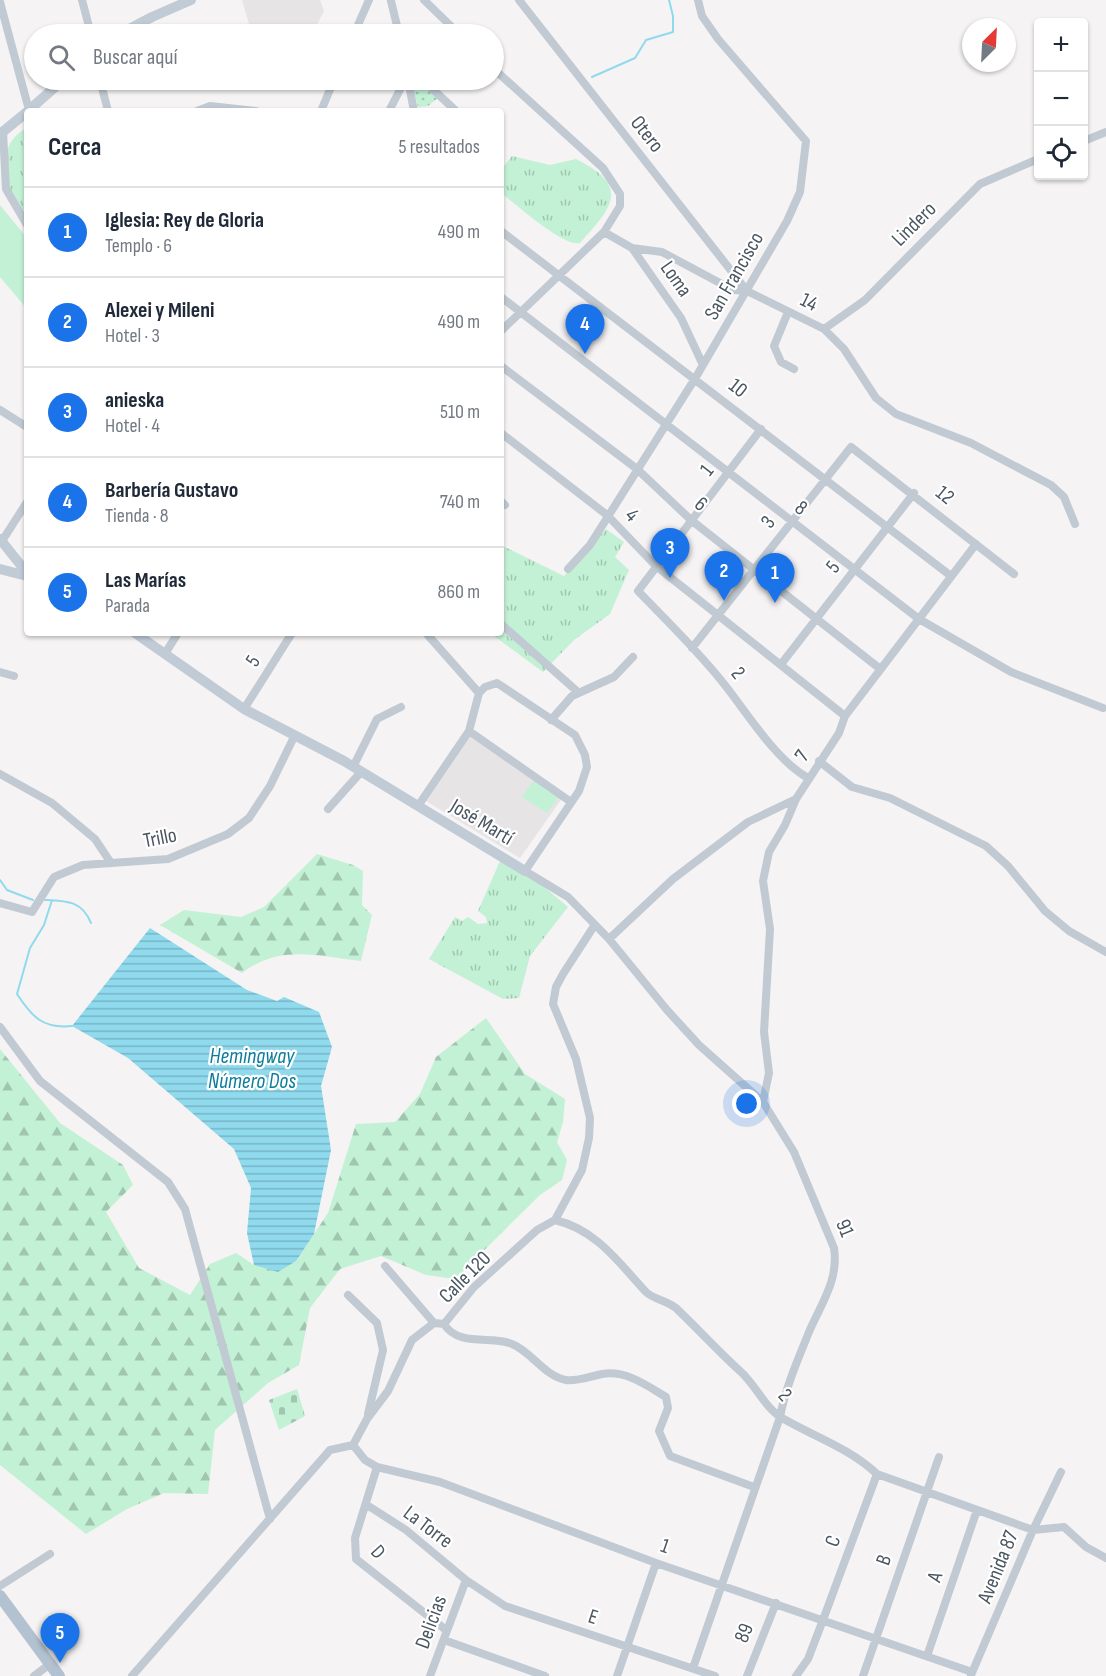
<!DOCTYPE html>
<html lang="es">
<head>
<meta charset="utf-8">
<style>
  :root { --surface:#fff; --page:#f2f2f3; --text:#1f2937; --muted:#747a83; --line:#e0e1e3; --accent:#1a73e8 }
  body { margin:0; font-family:"Sofia Sans Condensed",sans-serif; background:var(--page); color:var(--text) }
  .controls { position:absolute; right:18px; top:18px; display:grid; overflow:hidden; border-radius:6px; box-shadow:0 2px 4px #0004 }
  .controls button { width:54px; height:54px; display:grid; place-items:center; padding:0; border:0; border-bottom:2px solid var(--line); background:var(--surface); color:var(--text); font:30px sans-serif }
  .compass { position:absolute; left:962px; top:18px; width:54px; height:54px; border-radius:50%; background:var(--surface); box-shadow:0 2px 4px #0004; rotate:24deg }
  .you { position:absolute; left:747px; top:1104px; width:21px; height:21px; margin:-15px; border:4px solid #fff; border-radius:50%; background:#1a73e8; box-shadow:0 0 0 9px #1a73e833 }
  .badge { display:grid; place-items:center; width:39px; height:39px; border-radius:50%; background:var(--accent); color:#fff; font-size:20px; font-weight:700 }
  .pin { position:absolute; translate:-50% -50px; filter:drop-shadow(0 2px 3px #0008) }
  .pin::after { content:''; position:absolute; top:32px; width:21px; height:18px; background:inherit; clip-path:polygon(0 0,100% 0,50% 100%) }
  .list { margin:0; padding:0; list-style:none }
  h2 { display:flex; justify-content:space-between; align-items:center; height:78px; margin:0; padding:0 24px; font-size:26px }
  h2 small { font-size:20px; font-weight:400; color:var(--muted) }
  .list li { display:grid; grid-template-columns:39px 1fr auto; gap:18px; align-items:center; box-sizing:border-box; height:90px; padding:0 24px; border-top:2px solid var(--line) }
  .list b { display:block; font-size:22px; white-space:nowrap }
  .list p { margin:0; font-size:20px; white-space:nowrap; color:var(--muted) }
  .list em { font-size:20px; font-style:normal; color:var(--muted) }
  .icon { flex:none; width:33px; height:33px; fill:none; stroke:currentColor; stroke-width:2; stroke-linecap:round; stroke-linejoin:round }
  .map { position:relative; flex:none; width:1106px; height:1676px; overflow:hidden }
  .search { position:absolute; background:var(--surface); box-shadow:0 2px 4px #0004; left:24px; top:24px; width:480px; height:66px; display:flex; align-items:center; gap:15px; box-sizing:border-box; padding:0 21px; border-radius:33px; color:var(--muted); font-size:22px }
  .panel { position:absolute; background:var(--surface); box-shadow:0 2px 4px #0004; left:24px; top:108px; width:480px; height:528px; border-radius:6px }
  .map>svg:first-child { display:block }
  .education { fill:#e6e4e5 }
  .grass { fill:url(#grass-tufts) }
  .forest { fill:url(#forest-firs) }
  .cemetery { fill:url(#cemetery-stones) }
  .park { fill:url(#park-dots) }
  .garden { fill:#c3f1d5 }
  .water { fill:url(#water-rules) }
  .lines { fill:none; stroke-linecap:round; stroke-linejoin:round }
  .stream { stroke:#90daee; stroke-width:2 }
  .street { stroke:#c1cad2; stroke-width:8 }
  .secondary { stroke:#c1cbd6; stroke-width:10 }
  .primary { stroke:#b3c2d1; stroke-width:12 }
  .labels { text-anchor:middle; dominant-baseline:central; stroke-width:4.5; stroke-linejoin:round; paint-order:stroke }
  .street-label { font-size:21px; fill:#4a5661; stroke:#fff }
  .water-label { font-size:22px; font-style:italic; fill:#0c7c9b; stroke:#fff }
</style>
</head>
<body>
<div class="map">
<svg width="1106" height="1676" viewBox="0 0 1106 1676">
  <defs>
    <pattern id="grass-tufts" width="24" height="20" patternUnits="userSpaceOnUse" patternTransform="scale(1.5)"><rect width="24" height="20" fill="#c3f1d5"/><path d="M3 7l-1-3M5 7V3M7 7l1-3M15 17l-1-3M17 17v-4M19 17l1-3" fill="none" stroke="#a0c6b0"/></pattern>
    <pattern id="forest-firs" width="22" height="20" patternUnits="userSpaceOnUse" patternTransform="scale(1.5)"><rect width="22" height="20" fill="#c3f1d5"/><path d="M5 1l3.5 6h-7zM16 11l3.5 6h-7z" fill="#a0c6b0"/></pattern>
    <pattern id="cemetery-stones" width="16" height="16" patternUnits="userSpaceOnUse" patternTransform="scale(1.5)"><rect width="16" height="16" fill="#c3f1d5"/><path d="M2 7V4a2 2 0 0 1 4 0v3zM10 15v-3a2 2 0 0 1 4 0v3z" fill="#a0c6b0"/></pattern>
    <pattern id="park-dots" width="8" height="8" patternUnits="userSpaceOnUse" patternTransform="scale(1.5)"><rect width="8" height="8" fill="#c3f1d5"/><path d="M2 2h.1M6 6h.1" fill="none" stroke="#a0c6b0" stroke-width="1.8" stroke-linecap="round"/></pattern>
    <pattern id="water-rules" width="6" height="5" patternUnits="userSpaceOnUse" patternTransform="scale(1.5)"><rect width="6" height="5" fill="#90daee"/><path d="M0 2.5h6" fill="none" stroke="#78b4c4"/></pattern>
  </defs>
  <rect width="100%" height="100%" fill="#f5f3f3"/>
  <path class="education" d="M242 0H320L324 11 312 34H252Z
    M469 735 563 797 520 858 426 801Z"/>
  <path class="grass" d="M27 128V215C21 207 10 197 7 187 2 164 4 139 27 128Z
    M512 156 550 165 576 159C631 187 613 206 580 243 563 247 516 204 501 193V170Z
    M606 529 624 542 615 557 629 570 610 614 574 640 543 672 490 633H501V545L564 576Z
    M500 861 537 881 568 907 530 956 519 998 503 999 429 959 455 917 462 921 468 917 478 924 487 923 486 917 478 911Z"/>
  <path class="forest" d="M317 854 353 865 363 871 362 905 372 915 361 961C317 956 280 944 242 973L160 925 184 910 241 917 264 907Z
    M486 1018 525 1074 565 1099 563 1122 557 1142 567 1160 562 1180 540 1195 455 1279 426 1275 381 1256 340 1269 310 1308 299 1365 268 1383 215 1430 208 1494 164 1493 127 1509 86 1534 0 1465V1049L60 1123 123 1165 133 1185 106 1212 139 1268 190 1295 210 1264 236 1253 254 1265 296 1261 328 1213 356 1124 395 1122 420 1094 436 1057Z"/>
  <path class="cemetery" d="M297 1389 305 1416 279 1430 269 1400Z"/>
  <path class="park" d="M411 80H420L438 98 428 106 418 107Z"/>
  <path class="garden" d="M0 205 27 238V309L0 277Z
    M533 781 558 797 547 813 522 797Z"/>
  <path class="water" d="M150 928 247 990 277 1001 284 997 319 1012 332 1047 321 1086 331 1150 314 1234 296 1261 278 1272 254 1265 247 1233 251 1188 234 1149 128 1058 72 1026Z"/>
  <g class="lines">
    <path class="stream" d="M592 77 635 58 646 40 673 32V16L669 0
      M0 880 7 890 33 900
      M45 900C68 901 82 901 91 923
      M52 900 44 925 30 948 17 994C32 1017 43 1029 72 1026"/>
    <path class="street" d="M82 0 91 34
      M424 0 459 34
      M519 0 747 291
      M391 1 399 34
      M0 2 29 110
      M354 34 369 0
      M494 69 603 168 620 194V206L604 232 501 331
      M100 80 108 111
      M408 80 414 111
      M423 80 456 111
      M197 111 210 106 256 111
      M321 111 334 80
      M389 111 405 80
      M3 132 6 189 27 225
      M1084 141 1106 132
      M501 231 951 576
      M604 232 632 248 662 252 733 290 747 291 824 329 844 349 876 398 896 414 971 443 1051 485 1064 497 1075 524
      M632 248 681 318 703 365
      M501 297 919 619 1011 672 1103 708
      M788 312 774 346 781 362 794 369
      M824 329 865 300 980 184 1038 159
      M501 366 637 469 691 520 879 668
      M0 410 27 427
      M761 429 638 591C666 620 695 648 720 679 745 709 774 759 808 778
      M501 433 607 515 656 566 845 716
      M501 501 505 505
      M2 541 27 502
      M568 569 590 545 696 377 787 221 800 192 806 141 718 39 702 16 698 0
      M501 624 579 693
      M426 633 479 693
      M692 648 851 447 1014 574
      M166 652 178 633
      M782 663 914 493
      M0 672 14 676
      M244 709 292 633
      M551 720 572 696 614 677 633 657
      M469 731 571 802
      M819 761 852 787 890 798 986 846 1008 866 1045 911 1069 931 1106 952
      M353 767 377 719 401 707
      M0 774 52 803 95 839 111 863
      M418 806 469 731 479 693 485 687 497 683 575 735 585 755 587 767 579 791 525 871 568 897 609 939 667 1010 699 1045 763 1102 794 1152 834 1248C839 1280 821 1304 809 1332 798 1359 785 1389 780 1417L693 1668
      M328 809 361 772
      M0 903 32 912 54 877 83 865 168 859 228 834 249 818 270 786 294 737
      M609 939 673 879 748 822 796 799
      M0 1027 40 1081 168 1182 185 1209 270 1519
      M763 1102 769 1073 764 1032 770 929 763 881 769 852 785 825 796 799 839 733 845 716 976 544
      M555 1220C597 1230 619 1263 646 1292 654 1300 670 1301 678 1310 699 1330 718 1351 740 1371 755 1384 765 1408 782 1418 815 1437 849 1448 877 1474L1033 1530 1064 1527 1086 1547 1106 1558
      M385 1266 434 1323
      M348 1295 377 1323 383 1350 368 1414
      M444 1324C459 1348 493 1335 512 1344 532 1352 544 1376 566 1380 576 1382 591 1376 602 1374 626 1370 646 1385 666 1397L668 1408 659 1431 670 1456 754 1487
      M353 1445 365 1460 377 1467 440 1482 656 1563 972 1672
      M377 1467 355 1538 356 1559 446 1630
      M367 1505 406 1530 466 1580 505 1606 715 1676
      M0 1586 50 1554
      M444 1640 545 1676
      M927 1656 977 1510
      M971 1675 1033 1530 1061 1472
      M34 1676 50 1664
      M132 1676 330 1450 353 1445 367 1419 388 1391 412 1340 434 1323 444 1324 474 1287 537 1230 555 1220 582 1170 589 1138 590 1118 576 1059 553 1004 556 987 563 974 594 926
      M430 1676 466 1580
      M617 1676 656 1563
      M747 1676 776 1603
      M796 1676 808 1659 823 1620 877 1474
      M863 1676 939 1457"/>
    <path class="secondary" d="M120 34 152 17 191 0
      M28 111 63 80
      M0 134 27 112
      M0 539 27 573
      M0 569 27 576
      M135 633 244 709 344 761 525 871"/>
    <path class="primary" d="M0 1596 59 1676"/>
  </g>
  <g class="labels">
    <g class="street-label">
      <text transform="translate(647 134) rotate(52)">Otero</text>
      <text transform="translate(914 224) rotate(-45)">Lindero</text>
      <text transform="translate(734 276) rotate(-60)">San Francisco</text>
      <text transform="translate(676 279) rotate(55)">Loma</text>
      <text transform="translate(809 302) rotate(26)">14</text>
      <text transform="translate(738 388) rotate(38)">10</text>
      <text transform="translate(707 470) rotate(-52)">1</text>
      <text transform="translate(945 495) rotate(39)">12</text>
      <text transform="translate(701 504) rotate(41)">6</text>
      <text transform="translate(801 508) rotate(38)">8</text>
      <text transform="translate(632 515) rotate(49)">4</text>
      <text transform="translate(768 522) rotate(-52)">3</text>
      <text transform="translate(833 567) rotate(-52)">5</text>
      <text transform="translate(253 661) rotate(-58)">5</text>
      <text transform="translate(738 673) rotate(51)">2</text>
      <text transform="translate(802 756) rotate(-56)">7</text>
      <text transform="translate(482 822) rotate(31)">José Martí</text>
      <text transform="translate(160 838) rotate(-11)">Trillo</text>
      <text transform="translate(845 1228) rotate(68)">91</text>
      <text transform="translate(465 1277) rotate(-45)">Calle 120</text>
      <text transform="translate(785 1395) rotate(48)">2</text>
      <text transform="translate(428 1527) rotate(37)">La Torre</text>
      <text transform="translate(833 1541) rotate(-70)">C</text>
      <text transform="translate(665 1546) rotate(19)">1</text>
      <text transform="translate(378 1552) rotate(48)">D</text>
      <text transform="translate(884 1560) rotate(-71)">B</text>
      <text transform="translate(998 1567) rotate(-68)">Avenida 87</text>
      <text transform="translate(935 1577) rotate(-71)">A</text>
      <text transform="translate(593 1617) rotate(18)">E</text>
      <text transform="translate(431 1622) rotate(-70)">Delicias</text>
      <text transform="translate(744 1633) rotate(-68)">89</text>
    </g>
    <g class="water-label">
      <text x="252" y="1056">Hemingway<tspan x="252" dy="25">Número Dos</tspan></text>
    </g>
  </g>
</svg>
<div class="controls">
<button>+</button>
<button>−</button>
<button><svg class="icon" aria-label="locate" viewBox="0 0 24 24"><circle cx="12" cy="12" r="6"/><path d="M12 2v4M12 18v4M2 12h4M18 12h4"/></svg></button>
</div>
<svg class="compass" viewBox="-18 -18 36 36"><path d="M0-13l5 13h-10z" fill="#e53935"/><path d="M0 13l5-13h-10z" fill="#747a83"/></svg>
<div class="you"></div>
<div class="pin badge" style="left:775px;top:603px">1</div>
<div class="pin badge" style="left:724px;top:601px">2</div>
<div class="pin badge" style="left:670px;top:578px">3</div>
<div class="pin badge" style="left:585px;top:354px">4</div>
<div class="pin badge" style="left:60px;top:1663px">5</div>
<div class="search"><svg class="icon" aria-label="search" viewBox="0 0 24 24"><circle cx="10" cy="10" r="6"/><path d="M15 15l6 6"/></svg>Buscar aquí</div>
<section class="panel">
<h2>Cerca<small>5 resultados</small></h2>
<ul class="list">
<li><span class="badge">1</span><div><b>Iglesia: Rey de Gloria</b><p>Templo · 6</p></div><em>490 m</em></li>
<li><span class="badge">2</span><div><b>Alexei y Mileni</b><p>Hotel · 3</p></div><em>490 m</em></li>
<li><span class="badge">3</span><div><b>anieska</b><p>Hotel · 4</p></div><em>510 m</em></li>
<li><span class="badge">4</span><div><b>Barbería Gustavo</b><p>Tienda · 8</p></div><em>740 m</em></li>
<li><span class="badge">5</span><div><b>Las Marías</b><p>Parada</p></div><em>860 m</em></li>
</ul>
</section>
</div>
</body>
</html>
